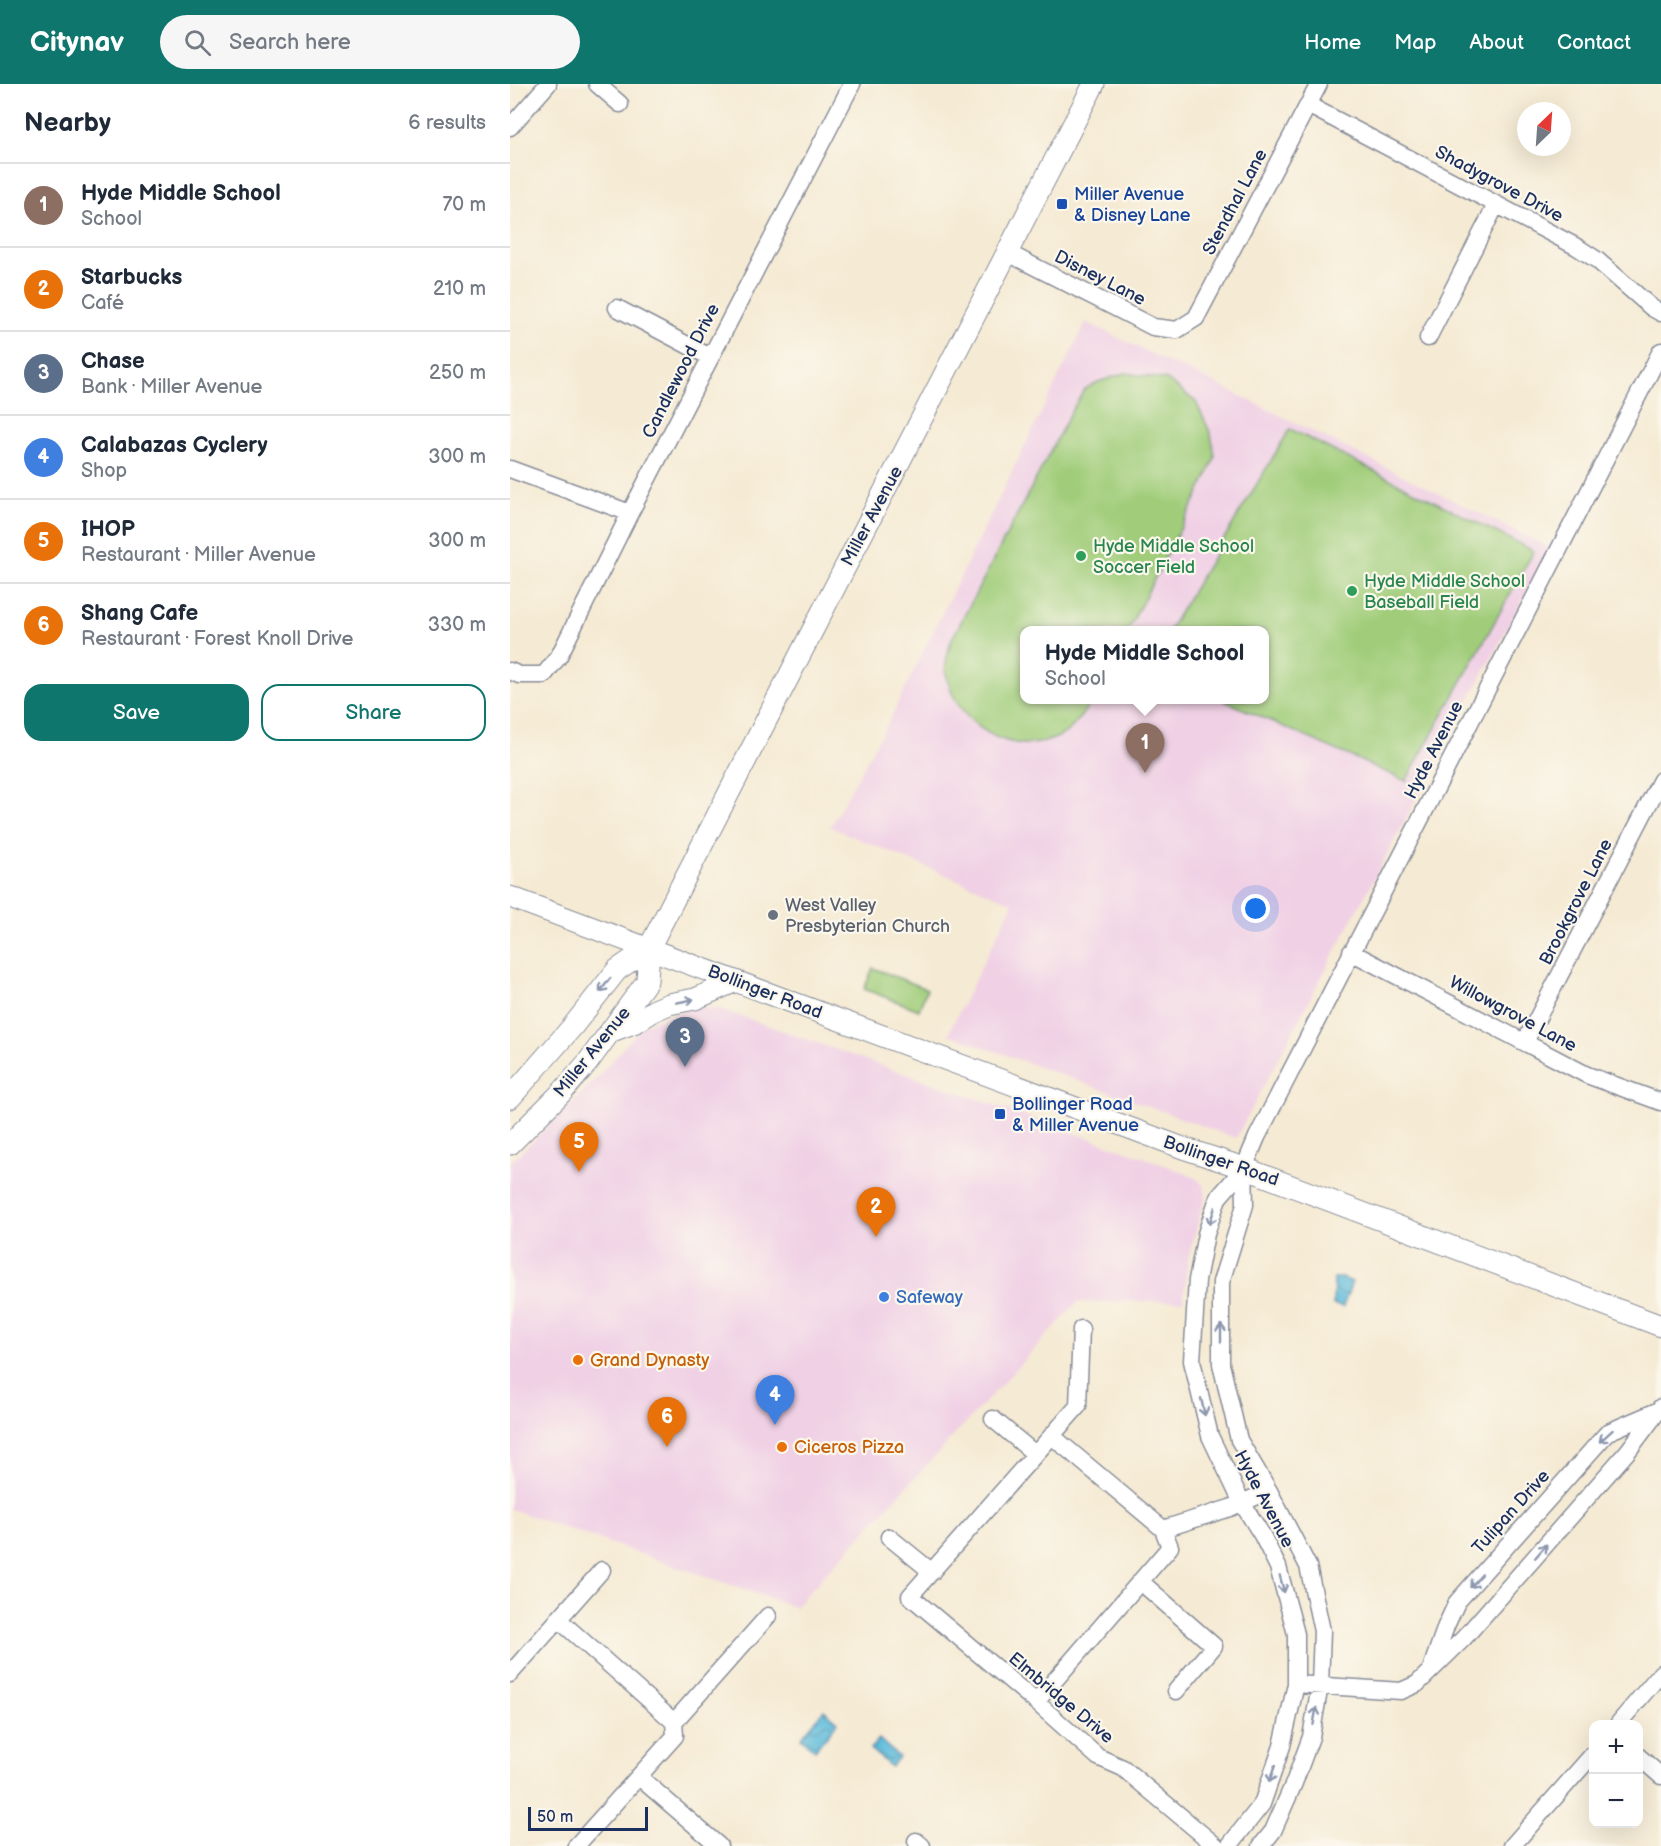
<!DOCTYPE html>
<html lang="en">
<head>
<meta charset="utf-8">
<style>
  :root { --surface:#fff; --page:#f6f6f7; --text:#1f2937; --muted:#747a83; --line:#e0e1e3; --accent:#0f766e }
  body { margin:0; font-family:"Balsamiq Sans",sans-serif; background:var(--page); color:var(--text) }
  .controls { position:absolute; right:18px; bottom:18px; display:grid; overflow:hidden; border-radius:12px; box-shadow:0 6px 24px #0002 }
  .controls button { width:54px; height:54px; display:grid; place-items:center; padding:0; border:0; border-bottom:2px solid var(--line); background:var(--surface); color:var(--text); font:30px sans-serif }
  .compass { position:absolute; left:1007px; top:18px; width:54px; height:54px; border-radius:50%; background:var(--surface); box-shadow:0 6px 24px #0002; rotate:25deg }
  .scale { position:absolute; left:18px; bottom:15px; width:120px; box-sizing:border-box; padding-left:6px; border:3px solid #1b2f5e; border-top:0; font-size:16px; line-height:21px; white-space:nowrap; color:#1b2f5e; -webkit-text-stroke:4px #fbf7ec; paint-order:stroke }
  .you { position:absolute; left:746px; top:825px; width:21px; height:21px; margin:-15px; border:4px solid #fff; border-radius:50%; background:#1a73e8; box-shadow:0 0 0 9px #1a73e833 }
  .badge { display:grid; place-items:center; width:39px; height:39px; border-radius:50%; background:var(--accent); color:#fff; font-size:20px; font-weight:700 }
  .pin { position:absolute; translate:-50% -50px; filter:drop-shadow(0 2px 3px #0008) }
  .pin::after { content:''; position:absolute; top:32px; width:21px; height:18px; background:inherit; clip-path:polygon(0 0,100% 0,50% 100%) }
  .popup { position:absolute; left:510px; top:542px; width:249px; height:78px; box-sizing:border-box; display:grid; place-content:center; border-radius:12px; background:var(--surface); filter:drop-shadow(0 2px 4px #0005); font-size:20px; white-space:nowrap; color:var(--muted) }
  .popup b { font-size:22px; color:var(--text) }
  .popup::after { content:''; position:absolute; left:50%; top:100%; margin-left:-12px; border:12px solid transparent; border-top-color:var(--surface) }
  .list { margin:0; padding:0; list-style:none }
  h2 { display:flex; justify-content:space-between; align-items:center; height:78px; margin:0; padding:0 24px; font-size:26px }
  h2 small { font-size:20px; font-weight:400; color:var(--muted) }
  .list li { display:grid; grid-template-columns:39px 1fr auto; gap:18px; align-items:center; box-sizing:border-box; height:84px; padding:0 24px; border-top:2px solid var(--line) }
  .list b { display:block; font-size:22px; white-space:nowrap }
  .list p { margin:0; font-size:20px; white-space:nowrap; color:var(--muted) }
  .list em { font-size:20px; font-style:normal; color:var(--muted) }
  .actions { display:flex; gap:12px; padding:18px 24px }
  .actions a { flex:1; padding:14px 0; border:2px solid var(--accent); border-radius:18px; text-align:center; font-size:21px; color:var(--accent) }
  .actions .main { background:var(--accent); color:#fff }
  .icon { flex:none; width:33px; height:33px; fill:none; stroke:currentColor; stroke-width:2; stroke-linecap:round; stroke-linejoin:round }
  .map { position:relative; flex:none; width:1151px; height:1762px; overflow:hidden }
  header { display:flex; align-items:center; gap:36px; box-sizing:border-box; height:84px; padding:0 30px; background:var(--accent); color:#fff }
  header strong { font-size:28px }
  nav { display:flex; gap:33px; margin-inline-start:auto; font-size:21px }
  .search { width:420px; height:54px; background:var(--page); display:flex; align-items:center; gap:15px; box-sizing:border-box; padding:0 21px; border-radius:33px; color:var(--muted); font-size:22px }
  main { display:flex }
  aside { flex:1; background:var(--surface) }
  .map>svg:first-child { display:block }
  .built { fill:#f0d0e5; fill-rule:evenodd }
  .green { fill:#a1cd7a; stroke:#5e7e6c; stroke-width:1.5 }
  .water { fill:url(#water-waves); stroke:#3c749c; stroke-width:1.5 }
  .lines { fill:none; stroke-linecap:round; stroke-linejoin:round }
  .minor-casing { stroke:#888c98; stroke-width:19 }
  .major-casing { stroke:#888c98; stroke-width:23 }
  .minor { stroke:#fff; stroke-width:16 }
  .major { stroke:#fff; stroke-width:21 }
  .oneway { stroke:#8d97ae }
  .transit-dot { fill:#1a4fb4; stroke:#fbf7ec; stroke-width:2 }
  .leisure-dot { fill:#2e9e5b; stroke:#fbf7ec; stroke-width:2 }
  .worship-dot { fill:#6b7280; stroke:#fbf7ec; stroke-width:2 }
  .shop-dot { fill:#3f7fe0; stroke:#fbf7ec; stroke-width:2 }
  .food-dot { fill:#e8710a; stroke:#fbf7ec; stroke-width:2 }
  .labels { text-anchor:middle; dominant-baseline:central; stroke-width:4.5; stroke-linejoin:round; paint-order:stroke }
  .street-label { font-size:18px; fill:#1b2f5e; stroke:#fbf7ec }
  .transit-label { font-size:18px; fill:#164399; stroke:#fbf7ec; text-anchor:start }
  .leisure-label { font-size:18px; fill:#27864d; stroke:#fbf7ec; text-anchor:start }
  .worship-label { font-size:18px; fill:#5b616d; stroke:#fbf7ec; text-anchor:start }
  .shop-label { font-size:18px; fill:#366cbe; stroke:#fbf7ec; text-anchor:start }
  .food-label { font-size:18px; fill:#c56008; stroke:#fbf7ec; text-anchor:start }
</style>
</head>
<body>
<header>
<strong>Citynav</strong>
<div class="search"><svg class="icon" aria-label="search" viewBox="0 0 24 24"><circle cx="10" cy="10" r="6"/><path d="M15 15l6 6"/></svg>Search here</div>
<nav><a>Home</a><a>Map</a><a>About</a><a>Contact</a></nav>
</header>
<main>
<aside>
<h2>Nearby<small>6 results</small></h2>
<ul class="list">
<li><span class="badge" style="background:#8d6e63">1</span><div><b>Hyde Middle School</b><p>School</p></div><em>70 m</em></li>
<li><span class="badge" style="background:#e8710a">2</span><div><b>Starbucks</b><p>Café</p></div><em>210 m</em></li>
<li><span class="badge" style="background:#5c6f8a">3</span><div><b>Chase</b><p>Bank · Miller Avenue</p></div><em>250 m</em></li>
<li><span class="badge" style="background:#3f7fe0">4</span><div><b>Calabazas Cyclery</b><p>Shop</p></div><em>300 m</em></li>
<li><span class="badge" style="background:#e8710a">5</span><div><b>IHOP</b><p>Restaurant · Miller Avenue</p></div><em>300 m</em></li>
<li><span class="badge" style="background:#e8710a">6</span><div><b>Shang Cafe</b><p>Restaurant · Forest Knoll Drive</p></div><em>330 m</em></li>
</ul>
<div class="actions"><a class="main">Save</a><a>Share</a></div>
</aside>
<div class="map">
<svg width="1151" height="1762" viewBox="0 0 1151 1762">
  <defs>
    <pattern id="water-waves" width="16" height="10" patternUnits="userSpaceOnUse" patternTransform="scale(1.5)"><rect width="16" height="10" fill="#5cbada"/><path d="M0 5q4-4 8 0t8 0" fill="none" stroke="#4b98b4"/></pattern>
  </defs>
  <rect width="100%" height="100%" fill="#fbf7ec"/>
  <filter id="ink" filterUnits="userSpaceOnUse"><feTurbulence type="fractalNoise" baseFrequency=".0167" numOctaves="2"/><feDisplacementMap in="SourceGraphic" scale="12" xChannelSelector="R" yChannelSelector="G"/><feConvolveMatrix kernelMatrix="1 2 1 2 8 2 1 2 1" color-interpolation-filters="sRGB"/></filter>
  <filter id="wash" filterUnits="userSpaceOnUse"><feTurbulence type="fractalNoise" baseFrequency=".008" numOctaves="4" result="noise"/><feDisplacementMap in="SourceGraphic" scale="24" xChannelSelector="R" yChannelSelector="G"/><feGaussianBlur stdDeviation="1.35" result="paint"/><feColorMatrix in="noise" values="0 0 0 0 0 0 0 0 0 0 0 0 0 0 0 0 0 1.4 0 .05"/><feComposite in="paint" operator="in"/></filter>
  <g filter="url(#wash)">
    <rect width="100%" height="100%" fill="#f5ead3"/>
    <path class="built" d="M576 238 656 277 672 283 1040 464 726 1054 438 950 503 819 320 743 380 635ZM515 546H755V616H515Z
      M186 922 213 926 636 1074 685 1093 693 1101 696 1110 679 1171 673 1217 568 1218 285 1523 0 1425V1079L87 994 134 940Z"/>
    <path class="green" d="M616 289 657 296 686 318 701 350 705 373 695 397 618 546H515V616H582C573 629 564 646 548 653 500 676 444 639 436 589 434 579 439 566 441 557L562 326 575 305 588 298Z
      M780 345 1024 467 896 697 713 616H755V546H659Z
      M363 884 417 905 409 926 354 905Z"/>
    <path class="water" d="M824 1194H833L842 1198 833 1223 823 1221Z
      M314 1626 328 1638 305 1666 291 1654Z
      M369 1655 389 1673 381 1683 360 1665Z"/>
  </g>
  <g filter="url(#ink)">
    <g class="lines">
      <g class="minor-casing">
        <path id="minor" d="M87 0 110 20
          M798 21 1067 163 1087 176 1142 224 1151 229
          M0 43 38 0
          M498 169 643 243 667 246 686 234 809 0
          M107 224 200 273
          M918 254 986 121
          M0 385 120 429
          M0 587 9 591H34L49 572 120 429 342 0
          M841 868 1077 991 1151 1018
          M1015 958 1151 696
          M734 1084 735 1121 711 1198V1280L729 1356 759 1407 798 1482 812 1547 810 1601 801 1653 784 1699 763 1747 751 1762
          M571 1245 568 1322 400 1512 526 1618 588 1673 613 1684 706 1762
          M483 1335 525 1370
          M542 1352 653 1445
          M379 1453 422 1488
          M631 1498 704 1562 666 1607
          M48 1535 164 1638
          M922 1582 936 1542 947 1518 1098 1348 1147 1327
          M0 1590 92 1486
          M786 1600 891 1607 907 1600 954 1554 1118 1367 1151 1323
          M526 1618 660 1463 653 1445 720 1424 759 1407
          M1108 1640 1151 1589
          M1128 1672 1151 1692
          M129 1693 209 1762
          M406 1757 412 1762
          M66 1762 165 1652 164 1638 258 1532
          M719 1762 752 1720 772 1662 786 1600V1550L768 1483 752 1451 732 1419 700 1352 682 1277 687 1196 696 1150 708 1114 734 1084 747 1053 1151 267
          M1002 1762 1084 1669"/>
      </g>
      <g class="major-casing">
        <path id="major" d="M0 813 673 1064 734 1084 1151 1242
          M102 947 126 938 145 926 159 920 185 915 226 897
          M0 1014 63 942 107 886 139 864
          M0 1060 52 1008 78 978 137 897 139 864 584 0"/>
      </g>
      <use href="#minor" class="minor"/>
      <use href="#major" class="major"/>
    </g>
    <defs><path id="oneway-shaft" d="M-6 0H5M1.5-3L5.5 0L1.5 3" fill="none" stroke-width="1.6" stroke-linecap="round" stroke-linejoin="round" transform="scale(1.5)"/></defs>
    <g class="oneway">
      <use href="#oneway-shaft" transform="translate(95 901) rotate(128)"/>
      <use href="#oneway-shaft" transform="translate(175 917) rotate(-11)"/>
      <use href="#oneway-shaft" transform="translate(702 1132) rotate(109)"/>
      <use href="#oneway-shaft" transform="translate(711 1249) rotate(-90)"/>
      <use href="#oneway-shaft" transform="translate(693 1323) rotate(77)"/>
      <use href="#oneway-shaft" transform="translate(1096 1352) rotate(138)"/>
      <use href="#oneway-shaft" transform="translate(1031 1467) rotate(-49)"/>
      <use href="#oneway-shaft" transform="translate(966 1497) rotate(132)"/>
      <use href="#oneway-shaft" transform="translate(772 1500) rotate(75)"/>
      <use href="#oneway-shaft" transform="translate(805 1632) rotate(-80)"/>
      <use href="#oneway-shaft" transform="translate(762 1690) rotate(109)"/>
    </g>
  </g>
  <g class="transit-dot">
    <rect x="546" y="114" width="12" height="12" rx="3"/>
    <rect x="484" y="1024" width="12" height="12" rx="3"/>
  </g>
  <g class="leisure-dot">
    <circle cx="571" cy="472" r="6"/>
    <circle cx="842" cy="507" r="6"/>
  </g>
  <circle class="worship-dot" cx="263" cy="831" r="6"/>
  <circle class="shop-dot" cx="374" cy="1213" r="6"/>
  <g class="food-dot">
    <circle cx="68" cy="1276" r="6"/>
    <circle cx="272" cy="1363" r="6"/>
  </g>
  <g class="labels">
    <g class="street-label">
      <text transform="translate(989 100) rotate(28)">Shadygrove Drive</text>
      <text transform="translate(725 118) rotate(-62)">Stendhal Lane</text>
      <text transform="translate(590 194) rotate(27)">Disney Lane</text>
      <text transform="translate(171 287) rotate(-63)">Candlewood Drive</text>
      <text transform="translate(362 432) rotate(-62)">Miller Avenue</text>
      <text transform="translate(924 666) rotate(-63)">Hyde Avenue</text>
      <text transform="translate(1066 818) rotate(-63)">Brookgrove Lane</text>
      <text transform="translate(255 908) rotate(21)">Bollinger Road</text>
      <text transform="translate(1003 930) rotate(28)">Willowgrove Lane</text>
      <text transform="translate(82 968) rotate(-51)">Miller Avenue</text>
      <text transform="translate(711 1077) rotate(19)">Bollinger Road</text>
      <text transform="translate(754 1415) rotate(62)">Hyde Avenue</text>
      <text transform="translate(1001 1428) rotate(-48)">Tulipan Drive</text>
      <text transform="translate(551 1614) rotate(40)">Elmbridge Drive</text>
    </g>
    <g class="transit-label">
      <text x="564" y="110">Miller Avenue<tspan x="564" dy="21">&amp; Disney Lane</tspan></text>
      <text x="502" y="1020">Bollinger Road<tspan x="502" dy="21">&amp; Miller Avenue</tspan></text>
    </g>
    <g class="leisure-label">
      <text x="583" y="462">Hyde Middle School<tspan x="583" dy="21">Soccer Field</tspan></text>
      <text x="854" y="497">Hyde Middle School<tspan x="854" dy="21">Baseball Field</tspan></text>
    </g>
    <g class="worship-label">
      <text x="275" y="821">West Valley<tspan x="275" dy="21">Presbyterian Church</tspan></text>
    </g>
    <g class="shop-label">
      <text x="386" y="1213">Safeway</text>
    </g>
    <g class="food-label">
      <text x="80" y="1276">Grand Dynasty</text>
      <text x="284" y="1363">Ciceros Pizza</text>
    </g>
  </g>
</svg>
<div class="controls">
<button>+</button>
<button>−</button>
</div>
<svg class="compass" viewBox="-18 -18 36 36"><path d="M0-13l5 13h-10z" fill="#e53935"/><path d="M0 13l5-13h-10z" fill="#747a83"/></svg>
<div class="scale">50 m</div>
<div class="you"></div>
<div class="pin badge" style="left:635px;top:689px;background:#8d6e63">1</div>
<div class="popup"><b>Hyde Middle School</b>School</div>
<div class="pin badge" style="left:366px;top:1153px;background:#e8710a">2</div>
<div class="pin badge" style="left:175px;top:983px;background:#5c6f8a">3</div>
<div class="pin badge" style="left:265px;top:1341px;background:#3f7fe0">4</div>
<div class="pin badge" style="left:69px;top:1088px;background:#e8710a">5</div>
<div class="pin badge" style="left:157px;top:1363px;background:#e8710a">6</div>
</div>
</main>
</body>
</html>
